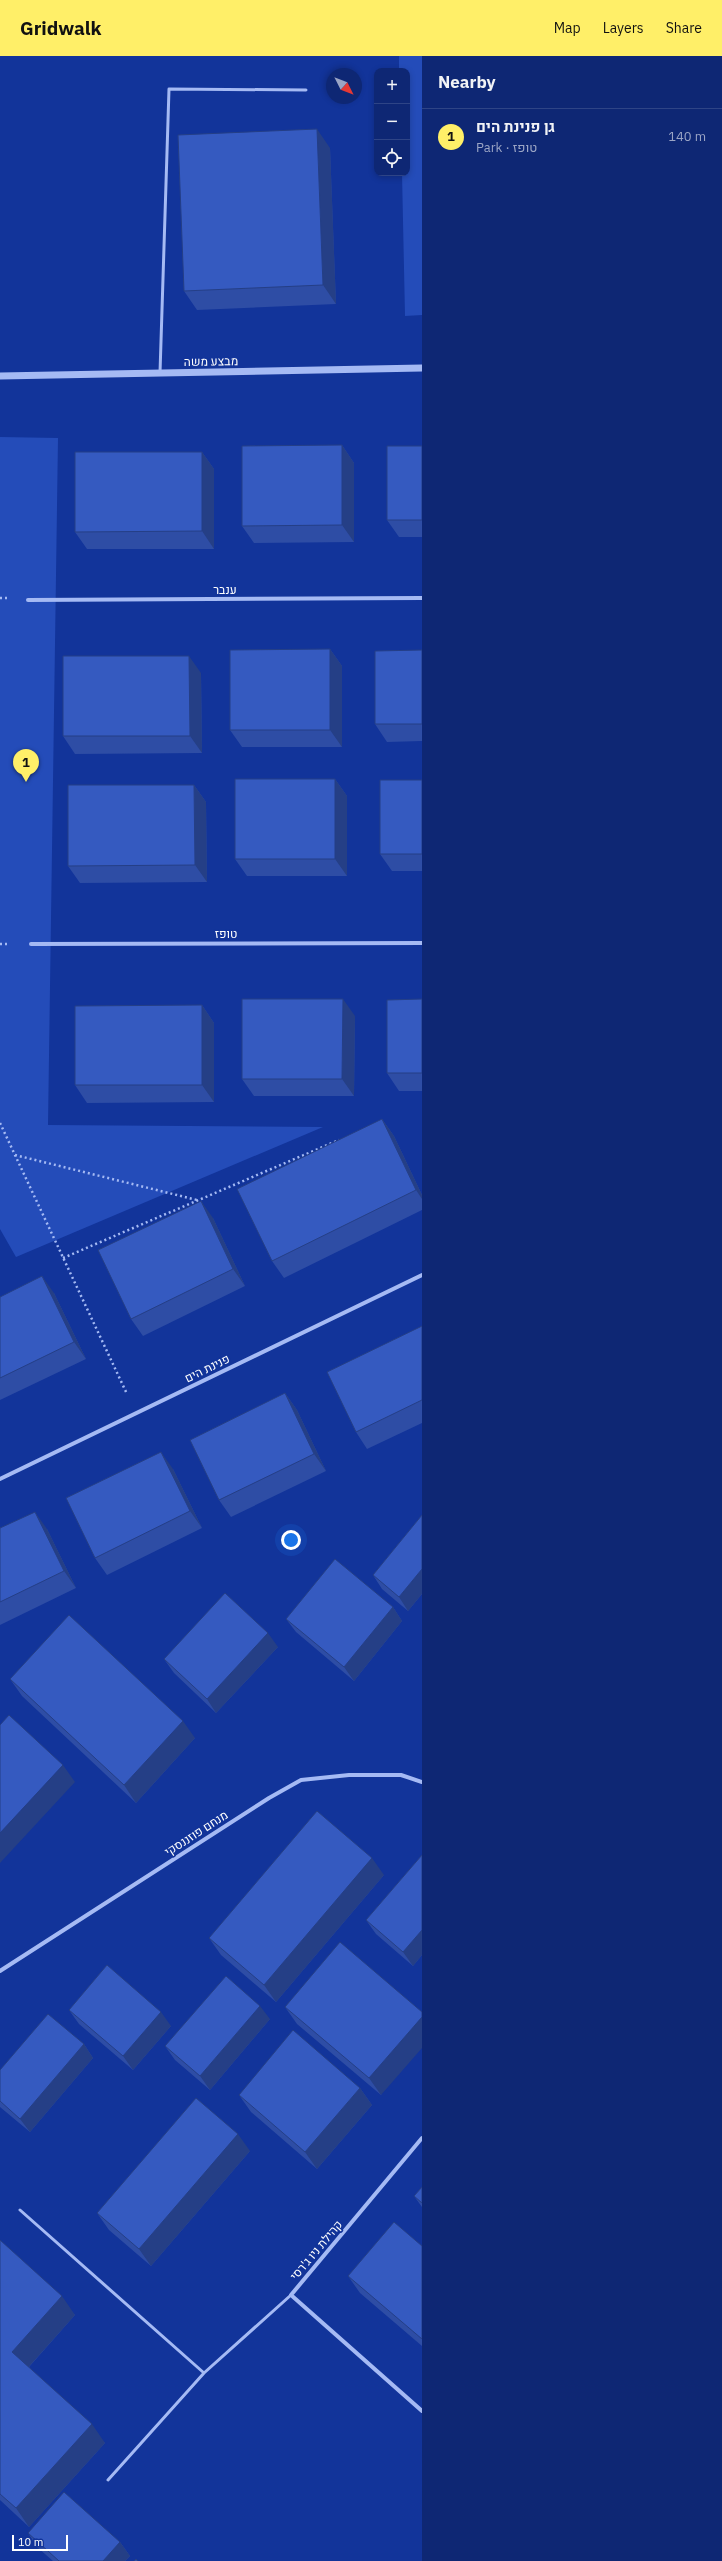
<!DOCTYPE html>
<html lang="en">
<head>
<meta charset="utf-8">
<style>
  :root { --surface:#0e2774; --page:#1c337c; --text:#f1f3f6; --muted:#9ba5c5; --line:#2e4486; --accent:#ffef68 }
  body { margin:0; font-family:"IBM Plex Sans",Heebo,sans-serif; background:var(--page); color:var(--text) }
  .controls { position:absolute; right:12px; top:12px; display:grid; overflow:hidden; border-radius:8px; box-shadow:0 2px 6px #0003 }
  .controls button { width:36px; height:36px; display:grid; place-items:center; padding:0; border:0; border-bottom:1px solid var(--line); background:var(--surface); color:var(--text); font:20px sans-serif }
  .compass { position:absolute; left:326px; top:12px; width:36px; height:36px; border-radius:50%; background:var(--surface); box-shadow:0 2px 6px #0003; rotate:132deg }
  .scale { position:absolute; left:12px; bottom:10px; width:56px; box-sizing:border-box; padding-left:4px; border:2px solid #fff; border-top:0; font-size:11px; line-height:14px; white-space:nowrap; color:#fff; -webkit-text-stroke:3px #12349a; paint-order:stroke }
  .you { position:absolute; left:291px; top:1484px; width:14px; height:14px; margin:-10px; border:3px solid #fff; border-radius:50%; background:#1a73e8; box-shadow:0 0 0 6px #1a73e833 }
  .badge { display:grid; place-items:center; width:26px; height:26px; border-radius:50%; background:var(--accent); color:#111; font-size:13px; font-weight:700 }
  .pin { position:absolute; translate:-50% -33px; filter:drop-shadow(0 1px 2px #0008) }
  .pin::after { content:''; position:absolute; top:21px; width:14px; height:12px; background:inherit; clip-path:polygon(0 0,100% 0,50% 100%) }
  .list { margin:0; padding:0; list-style:none }
  h2 { display:flex; justify-content:space-between; align-items:center; height:52px; margin:0; padding:0 16px; font-size:17px }
  h2 small { font-size:13px; font-weight:400; color:var(--muted) }
  .list li { display:grid; grid-template-columns:26px 1fr auto; gap:12px; align-items:center; box-sizing:border-box; height:56px; padding:0 16px; border-top:1px solid var(--line) }
  .list b { display:block; font-size:15px; white-space:nowrap }
  .list p { margin:0; font-size:13px; white-space:nowrap; color:var(--muted) }
  .list em { font-size:13px; font-style:normal; color:var(--muted) }
  .icon { flex:none; width:22px; height:22px; fill:none; stroke:currentColor; stroke-width:2; stroke-linecap:round; stroke-linejoin:round }
  .map { position:relative; flex:none; width:422px; height:2505px; overflow:hidden }
  header { display:flex; align-items:center; gap:24px; box-sizing:border-box; height:56px; padding:0 20px; background:var(--accent); color:#111 }
  header strong { font-size:19px }
  nav { display:flex; gap:22px; margin-inline-start:auto; font-size:14px }
  main { display:flex }
  aside { flex:1; background:var(--surface) }
  .map>svg:first-child { display:block }
  .green { fill:#244cb9 }
  .lines { fill:none; stroke-linecap:round; stroke-linejoin:round }
  .path { stroke:#a5baf4; stroke-width:2.5; stroke-dasharray:2 3; stroke-linecap:butt }
  .service { stroke:#a5baf4; stroke-width:3 }
  .minor { stroke:#a5baf4; stroke-width:4 }
  .tertiary { stroke:#a5baf4; stroke-width:7 }
  .wall { fill:#2e4da5 }
  .shaded-wall { fill:#253f86 }
  .building { fill:#355ac0; stroke:#253f86 }
  .labels { text-anchor:middle; dominant-baseline:central; stroke-width:3.5; stroke-linejoin:round; paint-order:stroke }
  .street-label { font-size:12px; fill:#fff; stroke:#12349a }
</style>
</head>
<body>
<header>
<strong>Gridwalk</strong>
<nav><a>Map</a><a>Layers</a><a>Share</a></nav>
</header>
<main>
<div class="map">
<svg width="422" height="2505" viewBox="0 0 422 2505">
  <rect width="100%" height="100%" fill="#12349a"/>
  <path class="green" d="M399 0H422V259L405 260 402 117H407V15H399Z
    M0 381 58 382 48 1069 323 1071 16 1201 0 1173Z"/>
  <g class="lines">
    <path class="path" d="M0 542H7
      M0 888H10
      M0 1067 127 1338
      M15 1099 197 1144
      M63 1202 339 1084"/>
    <path class="service" d="M160 317 169 33 306 34
      M20 2154 204 2317
      M108 2424 204 2317 291 2239"/>
    <path class="minor" d="M28 544 422 542
      M31 888 422 887
      M0 1423 422 1219
      M0 1915 269 1742 301 1724 349 1719H401L422 1726
      M422 2082 291 2239 422 2355"/>
    <path class="tertiary" d="M0 320 422 312"/>
  </g>
  <path class="wall" d="M330 92 336 248 197 254 184 235Z
    M342 389 354 407V486L254 487 242 470Z
    M422 390V481H399L387 464Z
    M202 396 214 413V493H87L75 476Z
    M330 593 342 610V691H242L230 674Z
    M422 594V685L387 686 375 668Z
    M201 617 202 697 75 698 63 680Z
    M335 723 347 740V820H247L235 803Z
    M422 724V815H392L380 798Z
    M194 729 206 746 207 826 80 827 68 810Z
    M422 943V1035H399L387 1017Z
    M202 949 214 967V1046L87 1047 75 1029Z
    M355 960 354 1040H254L242 1023Z
    M382 1063 394 1080 422 1139V1154L284 1222 272 1205Z
    M213 1162 245 1230 143 1280 131 1263Z
    M54 1237 86 1303 0 1344V1241Z
    M422 1270V1367L367 1393 356 1376Z
    M285 1337 297 1354 326 1415 231 1461 219 1444Z
    M173 1413 202 1472 107 1519 95 1502Z
    M422 1459V1538L408 1555 382 1533 373 1519Z
    M0 1472 47 1473 76 1532 0 1569Z
    M393 1551 402 1565 354 1625 296 1576 286 1563Z
    M278 1591 216 1657 174 1617 164 1603Z
    M10 1623 195 1682 136 1747 22 1640Z
    M422 1799V1899L413 1910 376 1878 366 1864Z
    M384 1819 276 1946 221 1899 209 1882Z
    M285 1951 422 1956 381 2039 297 1968Z
    M69 1954 171 1970 133 2014 79 1968Z
    M270 1963 210 2034 175 2004 165 1990Z
    M84 1988 93 2002 30 2076 0 2051V2014Z
    M360 2032 372 2049 317 2113 251 2056 239 2039Z
    M250 2095 151 2210 109 2174 97 2157Z
    M422 2131V2151L414 2140Z
    M0 2184 75 2259 29 2311 105 2387 29 2471 0 2444Z
    M422 2190V2290L360 2237 348 2220Z
    M28 2477 120 2486 130 2500 125 2505H53L37 2491Z"/>
  <path class="shaded-wall" d="M317 73 330 92 336 248 323 229Z
    M342 389 354 407V486L342 469Z
    M202 396 214 413V493L202 475Z
    M330 593 342 610V691L330 674Z
    M189 600 201 617 202 697 190 680Z
    M335 723 347 740V820L335 803Z
    M194 729 206 746 207 826 195 809Z
    M343 943 355 960 354 1040 342 1023Z
    M202 949 214 967V1046L202 1029Z
    M382 1063 394 1080 422 1139V1143L416 1134Z
    M201 1145 213 1162 245 1230 233 1213Z
    M42 1220 54 1237 86 1303 74 1286Z
    M285 1337 297 1354 326 1415 314 1398Z
    M161 1396 173 1413 202 1472 190 1455Z
    M35 1456 47 1473 76 1532 64 1515Z
    M422 1513V1538L408 1555 399 1541Z
    M393 1551 402 1565 354 1625 344 1611Z
    M268 1577 278 1591 216 1657 207 1643Z
    M183 1665 195 1682 136 1747 124 1729Z
    M63 1709 75 1726 0 1807V1777Z
    M372 1802 384 1819 276 1946 264 1929Z
    M422 1874V1899L413 1910 403 1896Z
    M260 1950 270 1963 210 2034 200 2020Z
    M161 1956 171 1970 133 2014 123 2000Z
    M422 1961V1992L381 2039 369 2022Z
    M84 1988 93 2002 30 2076 20 2063Z
    M360 2032 372 2049 317 2113 305 2096Z
    M238 2078 250 2095 151 2210 139 2193Z
    M62 2240 75 2259 25 2315 12 2296Z
    M92 2368 105 2387 29 2471 16 2452Z
    M120 2486 130 2500 125 2505H103Z"/>
  <path class="building" d="M317 73 323 229 184 235 178 79Z
    M342 389V469L242 470V390Z
    M387 390H422V464H387Z
    M75 396H202V475L75 476Z
    M330 593V674H230V594Z
    M422 594V668H375V595Z
    M63 600H189L190 680H63Z
    M235 723H335V803H235Z
    M380 724H422V798H380Z
    M68 729H194L195 809 68 810Z
    M242 943H343L342 1023H242Z
    M422 943V1017H387V944Z
    M202 949V1029H75V950Z
    M382 1063 416 1134 272 1205 237 1133Z
    M201 1145 233 1213 131 1263 98 1194Z
    M42 1220 74 1286 0 1322V1241Z
    M422 1270V1344L356 1376 327 1316Z
    M285 1337 314 1398 219 1444 190 1384Z
    M161 1396 190 1455 95 1502 66 1442Z
    M35 1456 64 1515 0 1546V1472Z
    M422 1459V1513L399 1541 373 1519Z
    M335 1503 393 1551 344 1611 286 1563Z
    M225 1537 268 1577 207 1643 164 1603Z
    M69 1559 183 1665 124 1729 10 1623Z
    M9 1659 63 1709 0 1777V1669Z
    M317 1755 372 1802 264 1929 209 1882Z
    M422 1799V1874L403 1896 366 1864Z
    M340 1886 422 1956V1961L369 2022 285 1951Z
    M107 1909 161 1956 123 2000 69 1954Z
    M226 1920 260 1950 200 2020 165 1990Z
    M48 1958 84 1988 20 2063 0 2045V2014Z
    M293 1974 360 2032 305 2096 239 2039Z
    M196 2042 238 2078 139 2193 97 2157Z
    M422 2131V2147L414 2140Z
    M394 2166 422 2190V2283L348 2220Z
    M0 2184 62 2240 12 2296 92 2368 16 2452 0 2438Z
    M64 2436 120 2486 103 2505H59L28 2477Z
    M136 2503 138 2505H134Z"/>
  <g class="labels">
    <g class="street-label">
      <text transform="translate(211 305) rotate(-1)">מבצע משה</text>
      <text x="225" y="533">ענבר</text>
      <text x="226" y="877">טופז</text>
      <text transform="translate(207 1312) rotate(-26)">פנינת הים</text>
      <text transform="translate(196 1777) rotate(-33)">מנחם פוזננסקי</text>
      <text transform="translate(316 2194) rotate(-50)">קהילת ניו ג'רסי</text>
    </g>
  </g>
</svg>
<div class="controls">
<button>+</button>
<button>−</button>
<button><svg class="icon" aria-label="locate" viewBox="0 0 24 24"><circle cx="12" cy="12" r="6"/><path d="M12 2v4M12 18v4M2 12h4M18 12h4"/></svg></button>
</div>
<svg class="compass" viewBox="-18 -18 36 36"><path d="M0-13l5 13h-10z" fill="#e53935"/><path d="M0 13l5-13h-10z" fill="#9ba5c5"/></svg>
<div class="scale">10 m</div>
<div class="you"></div>
<div class="pin badge" style="left:26px;top:726px">1</div>
</div>
<aside>
<h2>Nearby<small></small></h2>
<ul class="list">
<li><span class="badge">1</span><div><b>גן פנינת הים</b><p>Park · טופז</p></div><em>140 m</em></li>
</ul>
</aside>
</main>
</body>
</html>
